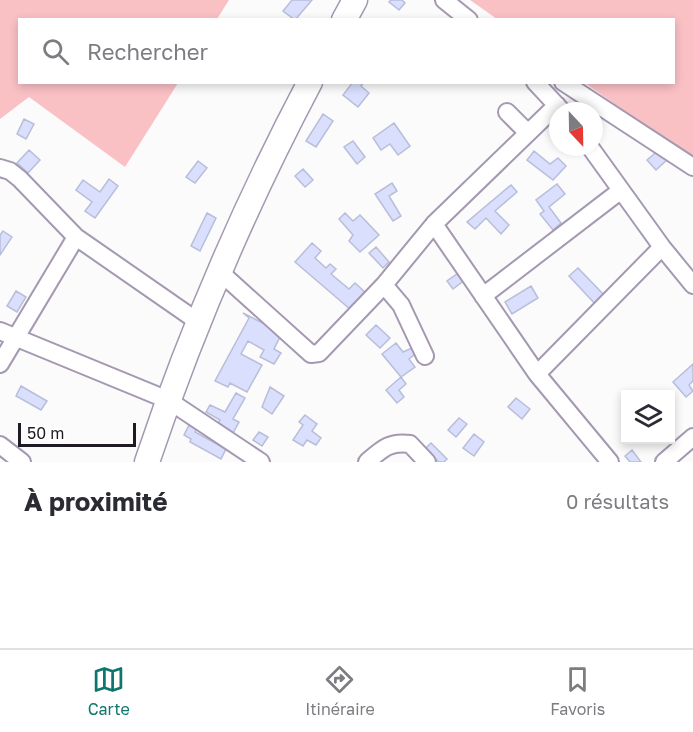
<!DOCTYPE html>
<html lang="fr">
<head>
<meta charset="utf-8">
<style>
  :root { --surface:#fff; --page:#f7f7f7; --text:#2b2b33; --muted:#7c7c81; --line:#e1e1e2; --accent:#0f766e }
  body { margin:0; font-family:"Golos Text",sans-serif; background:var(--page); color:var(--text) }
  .controls { position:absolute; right:18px; bottom:18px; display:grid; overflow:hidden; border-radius:0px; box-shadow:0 3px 9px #0003 }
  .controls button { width:54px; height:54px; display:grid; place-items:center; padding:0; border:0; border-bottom:2px solid var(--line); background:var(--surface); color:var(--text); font:30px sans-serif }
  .compass { position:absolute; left:549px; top:102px; width:54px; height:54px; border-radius:50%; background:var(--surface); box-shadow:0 3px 9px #0003; rotate:158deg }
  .scale { position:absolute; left:18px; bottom:15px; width:118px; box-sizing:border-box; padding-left:6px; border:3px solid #1f1a24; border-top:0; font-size:16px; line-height:21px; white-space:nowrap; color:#1f1a24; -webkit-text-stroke:4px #fff; paint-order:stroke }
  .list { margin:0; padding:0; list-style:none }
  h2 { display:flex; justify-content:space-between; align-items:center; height:78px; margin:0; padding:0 24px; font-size:26px }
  h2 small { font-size:20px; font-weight:400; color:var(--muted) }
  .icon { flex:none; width:33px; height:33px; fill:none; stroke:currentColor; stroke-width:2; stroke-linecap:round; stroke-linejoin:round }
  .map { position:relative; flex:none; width:693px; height:462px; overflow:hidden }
  .search { position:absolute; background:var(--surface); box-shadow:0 3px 9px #0003; left:18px; right:18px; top:18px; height:66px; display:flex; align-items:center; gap:15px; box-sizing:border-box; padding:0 21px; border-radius:0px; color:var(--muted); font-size:22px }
  .sheet { height:186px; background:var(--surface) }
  nav { display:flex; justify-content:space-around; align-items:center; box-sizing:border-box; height:84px; border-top:2px solid var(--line); background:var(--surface); font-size:16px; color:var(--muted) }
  nav a { display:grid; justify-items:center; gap:3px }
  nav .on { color:var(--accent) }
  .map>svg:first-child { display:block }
  .green { fill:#fac1c5 }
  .building { fill:#d9dffc; stroke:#b8bdd9; stroke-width:1.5 }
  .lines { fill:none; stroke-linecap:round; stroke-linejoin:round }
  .minor-casing { stroke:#a598b1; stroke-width:20 }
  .highway-casing { stroke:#a598b1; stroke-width:27 }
  .minor { stroke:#fff; stroke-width:16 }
  .highway { stroke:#fff; stroke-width:24 }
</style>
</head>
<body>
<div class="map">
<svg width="693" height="462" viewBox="0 0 693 462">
  <rect width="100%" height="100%" fill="#fbfbfb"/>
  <path class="green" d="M0 0H229L217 19 20 20V82L178 83 125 167 29 97 0 119Z
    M470 0H693V160L585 83 674 82V20L497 19Z"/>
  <path class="building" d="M292 0H312L295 20 283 11Z
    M391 0H402L405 3 399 10 389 2Z
    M353 82H364L361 86 369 93 358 107 343 95Z
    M323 114 333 121 316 147 306 141Z
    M24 119 34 124 26 139 17 134Z
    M394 123 410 146 398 155 390 144 381 150 373 138Z
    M353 141 365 157 357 164 344 147Z
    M660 149 668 159 656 170 647 160Z
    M29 150 40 160 28 173 17 163Z
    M534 151 550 164 558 158 566 166 553 180 527 160Z
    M198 161 207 168 195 183 186 177Z
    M303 169 313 180 305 187 295 176Z
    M109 179 118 186 95 218 85 211 92 202 76 190 83 180 100 192Z
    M392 183 397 191 389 196 401 216 393 221 375 194Z
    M557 184 565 194 549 207 561 223 553 230 540 214 544 211 536 200Z
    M511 185 517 192 495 211 509 225 501 234 486 218 475 229 467 222Z
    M207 213 216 218 200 251 191 246Z
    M345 213 353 221 360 215 379 235 360 252 349 241 353 235 339 219Z
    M3 231 12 237 0 255V235Z
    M312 243 321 251 315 258 326 268 330 264 336 269 331 274 349 289 355 283 366 293 351 310 295 262Z
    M376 247 389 262 383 268 369 253Z
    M578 268 606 297 597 306 569 276Z
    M461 271 466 279 453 289 447 281Z
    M531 286 538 298 512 314 505 302Z
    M16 291 26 297 17 312 7 306Z
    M243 313 282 333 274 349 281 353 274 364 260 357 264 350 248 341 241 354 262 365 247 392 230 383 228 387 215 381 249 318Z
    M376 325 390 338 380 348 366 335Z
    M396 343 403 352 412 348 415 354 409 359 415 367 401 377 382 354Z
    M693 364V381L689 385 693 391 686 397 673 382Z
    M401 377 406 384 399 390 404 397 397 403 386 390Z
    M21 386 47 401 41 410 16 396Z
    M270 387 284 396 272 414 262 407Z
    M236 393 245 398 233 419 239 422 233 433 218 424 220 420 206 412 210 405 225 412Z
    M516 398 530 409 522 419 508 407Z
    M305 415 317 424 312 431 321 438 316 445 307 440 303 446 293 440 303 425 299 422Z
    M459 418 467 424 456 437 448 430Z
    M189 425 197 429 195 432 226 449 221 459 190 442 191 439 184 435Z
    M259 432 268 437 262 446 253 440Z
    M474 434 484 442 474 456 463 448Z
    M431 443 447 459 444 462H439L425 449Z
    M632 450 641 462H630L625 456Z"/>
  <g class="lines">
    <g class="minor-casing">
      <path id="minor" d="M444 0 469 20
        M535 82 562 111
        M563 82 693 167
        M507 112 528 133
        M590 147 662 247 693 285
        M0 168 10 171 20 179 76 237 197 321
        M434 224 537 374 610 462
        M220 272 311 354 319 353 384 285 434 224 557 105
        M384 285 401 305 425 356
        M483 296 620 191
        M0 331 168 400 261 462
        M0 364 76 237
        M537 374 662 247
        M0 445 22 462
        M367 462C382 449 390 441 410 444L427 462
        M664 462 693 437"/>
    </g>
    <g class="highway-casing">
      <path id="highway" d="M344 20 355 0
        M147 462C191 331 245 205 310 82"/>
    </g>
    <use href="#minor" class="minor"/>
    <use href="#highway" class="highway"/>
  </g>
</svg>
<div class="controls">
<button><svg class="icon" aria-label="layers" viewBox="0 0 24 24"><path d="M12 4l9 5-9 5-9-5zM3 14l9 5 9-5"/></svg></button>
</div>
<svg class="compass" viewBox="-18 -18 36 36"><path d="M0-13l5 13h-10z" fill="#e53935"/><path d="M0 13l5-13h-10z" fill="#7c7c81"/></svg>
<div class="scale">50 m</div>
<div class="search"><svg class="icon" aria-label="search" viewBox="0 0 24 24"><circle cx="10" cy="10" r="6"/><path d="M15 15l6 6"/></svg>Rechercher</div>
</div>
<section class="sheet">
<h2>À proximité<small>0 résultats</small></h2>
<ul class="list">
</ul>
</section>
<nav>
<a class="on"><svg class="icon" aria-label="map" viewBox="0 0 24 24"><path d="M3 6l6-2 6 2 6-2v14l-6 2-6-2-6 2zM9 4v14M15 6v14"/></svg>Carte</a>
<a><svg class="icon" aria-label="directions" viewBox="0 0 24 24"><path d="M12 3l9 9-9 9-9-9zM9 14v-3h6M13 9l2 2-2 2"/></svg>Itinéraire</a>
<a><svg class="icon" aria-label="saved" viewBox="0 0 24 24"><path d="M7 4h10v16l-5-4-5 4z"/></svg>Favoris</a>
</nav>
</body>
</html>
